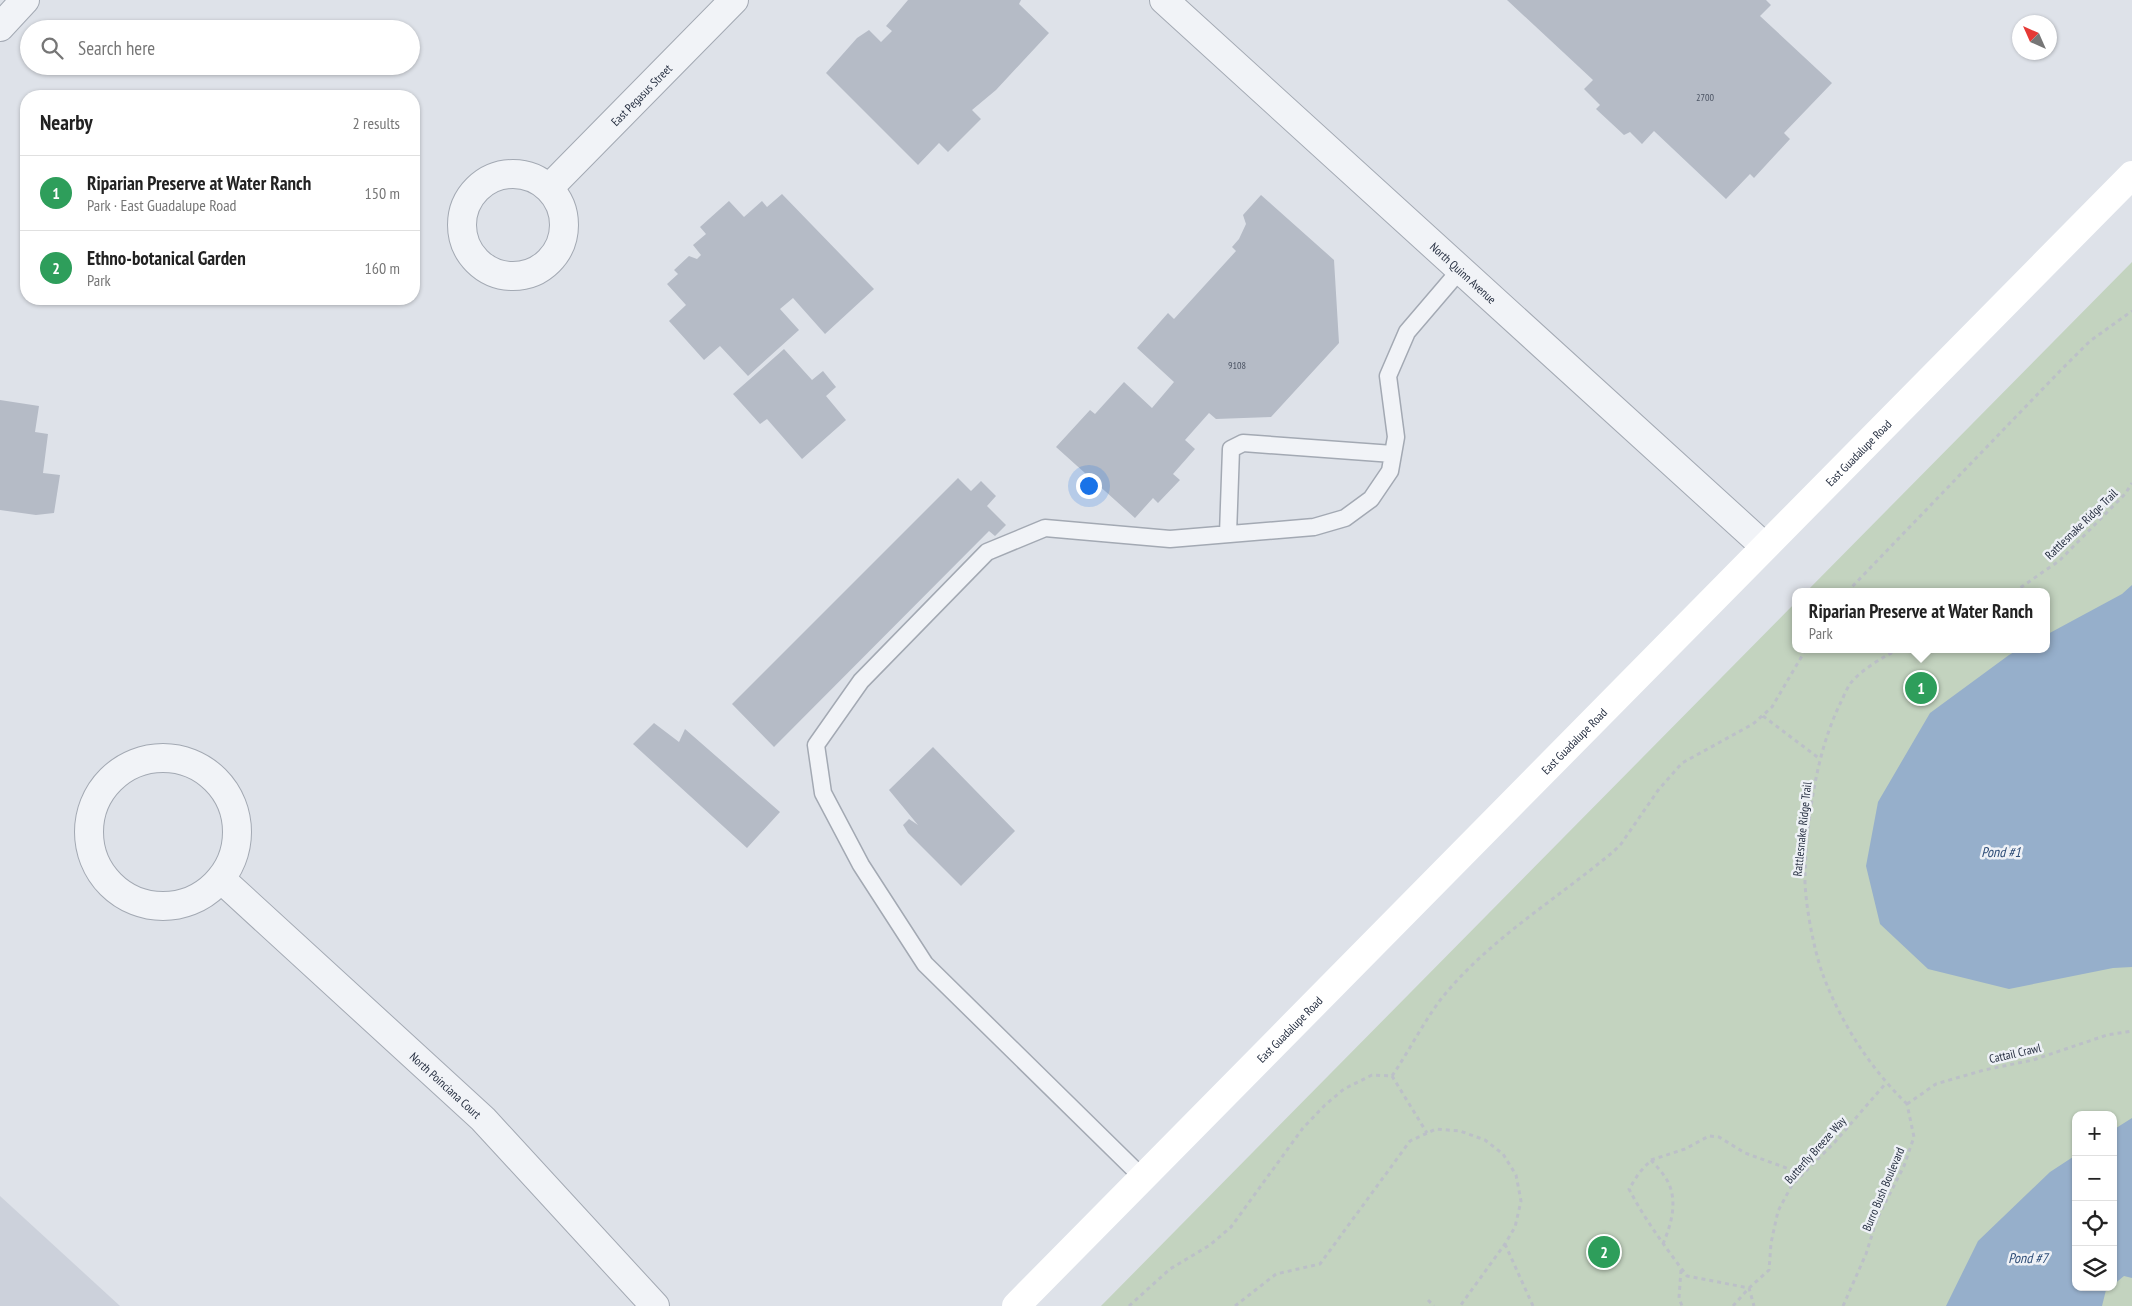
<!DOCTYPE html>
<html lang="en">
<head>
<meta charset="utf-8">
<style>
  :root { --surface:#fff; --page:#f6f6f6; --text:#222; --muted:#767676; --line:#e0e0e0; --accent:#d73a4e }
  body { margin:0; font-family:"PT Sans Narrow",sans-serif; background:var(--page); color:var(--text) }
  .controls { position:absolute; right:15px; bottom:15px; display:grid; overflow:hidden; border-radius:10px; box-shadow:0 1px 4px #0004 }
  .controls button { width:45px; height:45px; display:grid; place-items:center; padding:0; border:0; border-bottom:1px solid var(--line); background:var(--surface); color:var(--text); font:25px sans-serif }
  .compass { position:absolute; left:2012px; top:15px; width:45px; height:45px; border-radius:50%; background:var(--surface); box-shadow:0 1px 4px #0004; rotate:315deg }
  .you { position:absolute; left:1088px; top:485px; width:18px; height:18px; margin:-12px; border:4px solid #fff; border-radius:50%; background:#1a73e8; box-shadow:0 0 0 8px #1a73e833 }
  .badge { display:grid; place-items:center; width:32px; height:32px; border-radius:50%; background:var(--accent); color:#fff; font-size:16px; font-weight:700 }
  .pin { position:absolute; translate:-50% -50%; border:2px solid #fff; box-shadow:0 1px 5px #0006 }
  .popup { position:absolute; left:1792px; top:588px; width:258px; height:65px; box-sizing:border-box; display:grid; place-content:center; border-radius:10px; background:var(--surface); filter:drop-shadow(0 1px 4px #0005); font-size:16px; white-space:nowrap; color:var(--muted) }
  .popup b { font-size:19px; color:var(--text) }
  .popup::after { content:''; position:absolute; left:50%; top:100%; margin-left:-10px; border:10px solid transparent; border-top-color:var(--surface) }
  .list { margin:0; padding:0; list-style:none }
  h2 { display:flex; justify-content:space-between; align-items:center; height:65px; margin:0; padding:0 20px; font-size:21px }
  h2 small { font-size:16px; font-weight:400; color:var(--muted) }
  .list li { display:grid; grid-template-columns:32px 1fr auto; gap:15px; align-items:center; box-sizing:border-box; height:75px; padding:0 20px; border-top:1px solid var(--line) }
  .list b { display:block; font-size:19px; white-space:nowrap }
  .list p { margin:0; font-size:16px; white-space:nowrap; color:var(--muted) }
  .list em { font-size:16px; font-style:normal; color:var(--muted) }
  .icon { flex:none; width:28px; height:28px; fill:none; stroke:currentColor; stroke-width:2; stroke-linecap:round; stroke-linejoin:round }
  .map { position:relative; flex:none; width:2132px; height:1306px; overflow:hidden }
  .search { position:absolute; background:var(--surface); box-shadow:0 1px 4px #0004; left:20px; top:20px; width:400px; height:55px; display:flex; align-items:center; gap:12px; box-sizing:border-box; padding:0 18px; border-radius:28px; color:var(--muted); font-size:19px }
  .panel { position:absolute; background:var(--surface); box-shadow:0 1px 4px #0004; left:20px; top:90px; width:400px; height:215px; border-radius:20px }
  .map>svg:first-child { display:block }
  .built { fill:#ccd1db }
  .green { fill:#c3d3bf; fill-rule:evenodd }
  .water { fill:#96afcb }
  .building { fill:#b5bbc6 }
  .lines { fill:none; stroke-linecap:round; stroke-linejoin:round }
  .lane-casing { stroke:#a3a9b3; stroke-width:19 }
  .street-casing { stroke:#a3a9b3; stroke-width:30 }
  .path { stroke:#bcc0c8; stroke-width:3; stroke-dasharray:4 4; stroke-linecap:butt }
  .lane { stroke:#f1f3f7; stroke-width:16 }
  .street { stroke:#f1f3f7; stroke-width:28 }
  .secondary { stroke:#fff; stroke-width:28 }
  .labels { text-anchor:middle; dominant-baseline:central; stroke-width:5; stroke-linejoin:round; paint-order:stroke }
  .number-label { font-size:10px; fill:#4a5262 }
  .street-label { font-size:12px; fill:#262f41; stroke:#eef1f6 }
  .water-label { font-size:14px; font-style:italic; fill:#2e4d77; stroke:#eef1f6 }
</style>
</head>
<body>
<div class="map">
<svg width="2132" height="1306" viewBox="0 0 2132 1306">
  <rect width="100%" height="100%" fill="#dee2e9"/>
  <path class="built" d="M0 1196 120 1306H0Z"/>
  <path class="green" d="M2132 262V1306H1101L1796 602V649H2046V592H1806ZM2076 1115H2113V1287H2076Z"/>
  <path class="water" d="M2132 585V967L2113 968 2009 989 1928 969 1880 924 1866 866 1878 802 1930 713 2009 655 2019 649H2046V635L2122 594Z
    M2132 1118V1278L2124 1276 2113 1285V1130Z
    M2076 1155V1287H2110L2106 1290 2102 1306H1946L1978 1241 2050 1172Z"/>
  <path class="building" d="M908 0H1021L1019 4 1049 33 996 90 972 110 981 119 948 152 939 143 918 165 826 73 857 38 869 30 881 42 892 31 886 26Z
    M1507 0H1766L1771 5 1760 16 1832 83 1784 133 1790 139 1754 178 1750 174 1726 199 1654 131 1642 144 1630 132 1624 135 1596 109 1600 105 1584 89 1593 80Z
    M782 194 874 289 825 334 793 298 780 309 799 330 748 376 720 346 704 360 669 321 686 305 667 284 678 274 674 270 689 256 697 259 701 255 693 245 706 234 700 227 729 201 744 217 762 201 767 207Z
    M1261 195 1334 260 1339 343 1271 417 1216 419 1209 413 1185 440 1195 449 1173 474 1180 480 1158 503 1153 498 1135 518 1056 447 1090 410 1095 414 1124 382 1152 408 1174 382 1137 348 1168 313 1174 319 1236 251 1232 247 1239 239 1246 224 1243 215Z
    M784 349 812 380 823 371 836 387 826 396 846 420 802 459 767 419 760 424 733 394Z
    M0 400 39 406 35 432 48 434 43 473 60 475 54 513 36 515 0 510Z
    M958 478 971 491 981 481 996 496 987 506 1006 525 995 536 989 531 774 747 732 704Z
    M654 723 679 742 685 729 780 812 747 848 633 744Z
    M933 747 1015 831 961 886 908 833 903 825 909 819 918 825 889 790Z"/>
  <g class="lines">
    <g class="lane-casing">
      <path id="lane" d="M1228 534 1231 449 1243 443 1393 454
        M1142 1177 925 964 861 865 823 793 816 745 861 681 987 552 1045 528 1170 539 1314 527 1345 518 1371 499 1390 471 1396 437 1388 376 1407 332 1460 270"/>
    </g>
    <g class="street-casing">
      <g id="street">
        <path id="s1" d="M1164 0 1764 546"/>
        <path d="M0 27 25 0"/>
        <circle cx="513" cy="225" r="51"/>
        <path id="s2" d="M549 188 734 0"/>
        <circle cx="163" cy="832" r="74"/>
        <path id="s3" d="M221 879 483 1119 655 1306"/>
      </g>
    </g>
    <path class="path" d="M1847 592 2059 372 2090 341 2132 311
      M2014 592 2059 561 2125 494 2132 483
      M1899 649C1886 655 1858 672 1850 684 1846 690 1843 698 1840 704 1816 753 1807 820 1805 874 1804 900 1814 951 1823 975 1841 1023 1870 1068 1907 1104
      M1763 716 1820 759
      M1392 1076 1427 1133
      M1907 1104 1936 1084 1984 1070 2033 1060 2107 1035 2132 1031
      M1651 1160 1685 1149 1709 1136 1719 1137 1745 1153 1803 1174
      M1505 1244 1533 1306
      M1663 1244C1671 1225 1678 1202 1668 1182 1664 1174 1657 1167 1651 1160L1639 1173 1629 1189C1645 1220 1666 1248 1687 1276L1749 1288 1754 1306
      M1681 1270 1679 1298 1682 1306
      M1428 1300 1434 1306
      M1129 1306 1170 1269 1210 1245 1231 1227 1303 1128 1325 1105 1344 1089 1372 1075 1392 1076C1409 1051 1423 1023 1441 999 1488 940 1557 899 1614 851L1621 844 1659 789 1682 763 1753 724 1772 707 1806 649
      M1235 1306 1276 1274 1320 1264 1410 1141 1436 1129 1460 1131 1485 1140 1503 1154 1516 1175 1521 1201 1515 1227 1505 1244 1460 1306
      M1733 1306 1749 1288 1769 1270 1771 1243 1778 1211 1792 1185 1835 1142 1886 1083
      M1843 1306 1866 1254 1877 1219 1904 1166 1914 1137 1907 1104"/>
    <use href="#lane" class="lane"/>
    <use href="#street" class="street"/>
    <path class="secondary" id="s4" d="M1016 1306 2132 175"/>
  </g>
  <g class="labels">
    <g class="number-label">
      <text x="1705" y="97">2700</text>
      <text x="1237" y="365">9108</text>
    </g>
    <g class="street-label">
      <text stroke="none"><textPath href="#s2" startOffset="131">East Pegasus Street</textPath></text>
      <text stroke="none"><textPath href="#s1" startOffset="405">North Quinn Avenue</textPath></text>
      <text stroke="none"><textPath href="#s4" startOffset="1199">East Guadalupe Road</textPath></text>
      <text transform="translate(2081 524) rotate(-44)">Rattlesnake Ridge Trail</text>
      <text stroke="none"><textPath href="#s4" startOffset="794">East Guadalupe Road</textPath></text>
      <text transform="translate(1802 829) rotate(-84)">Rattlesnake Ridge Trail</text>
      <text stroke="none"><textPath href="#s4" startOffset="389">East Guadalupe Road</textPath></text>
      <text transform="translate(2015 1053) rotate(-13)">Cattail Crawl</text>
      <text stroke="none"><textPath href="#s3" startOffset="305">North Poinciana Court</textPath></text>
      <text transform="translate(1815 1150) rotate(-48)">Butterfly Breeze Way</text>
      <text transform="translate(1883 1189) rotate(-67)">Burro Bush Boulevard</text>
    </g>
    <g class="water-label">
      <text x="2001" y="852">Pond #1</text>
      <text x="2028" y="1258">Pond #7</text>
    </g>
  </g>
</svg>
<div class="controls">
<button>+</button>
<button>−</button>
<button><svg class="icon" aria-label="locate" viewBox="0 0 24 24"><circle cx="12" cy="12" r="6"/><path d="M12 2v4M12 18v4M2 12h4M18 12h4"/></svg></button>
<button><svg class="icon" aria-label="layers" viewBox="0 0 24 24"><path d="M12 4l9 5-9 5-9-5zM3 14l9 5 9-5"/></svg></button>
</div>
<svg class="compass" viewBox="-18 -18 36 36"><path d="M0-13l5 13h-10z" fill="#e53935"/><path d="M0 13l5-13h-10z" fill="#767676"/></svg>
<div class="you"></div>
<div class="pin badge" style="left:1921px;top:688px;background:#2e9e5b">1</div>
<div class="popup"><b>Riparian Preserve at Water Ranch</b>Park</div>
<div class="pin badge" style="left:1604px;top:1252px;background:#2e9e5b">2</div>
<div class="search"><svg class="icon" aria-label="search" viewBox="0 0 24 24"><circle cx="10" cy="10" r="6"/><path d="M15 15l6 6"/></svg>Search here</div>
<section class="panel">
<h2>Nearby<small>2 results</small></h2>
<ul class="list">
<li><span class="badge" style="background:#2e9e5b">1</span><div><b>Riparian Preserve at Water Ranch</b><p>Park · East Guadalupe Road</p></div><em>150 m</em></li>
<li><span class="badge" style="background:#2e9e5b">2</span><div><b>Ethno-botanical Garden</b><p>Park</p></div><em>160 m</em></li>
</ul>
</section>
</div>
</body>
</html>
